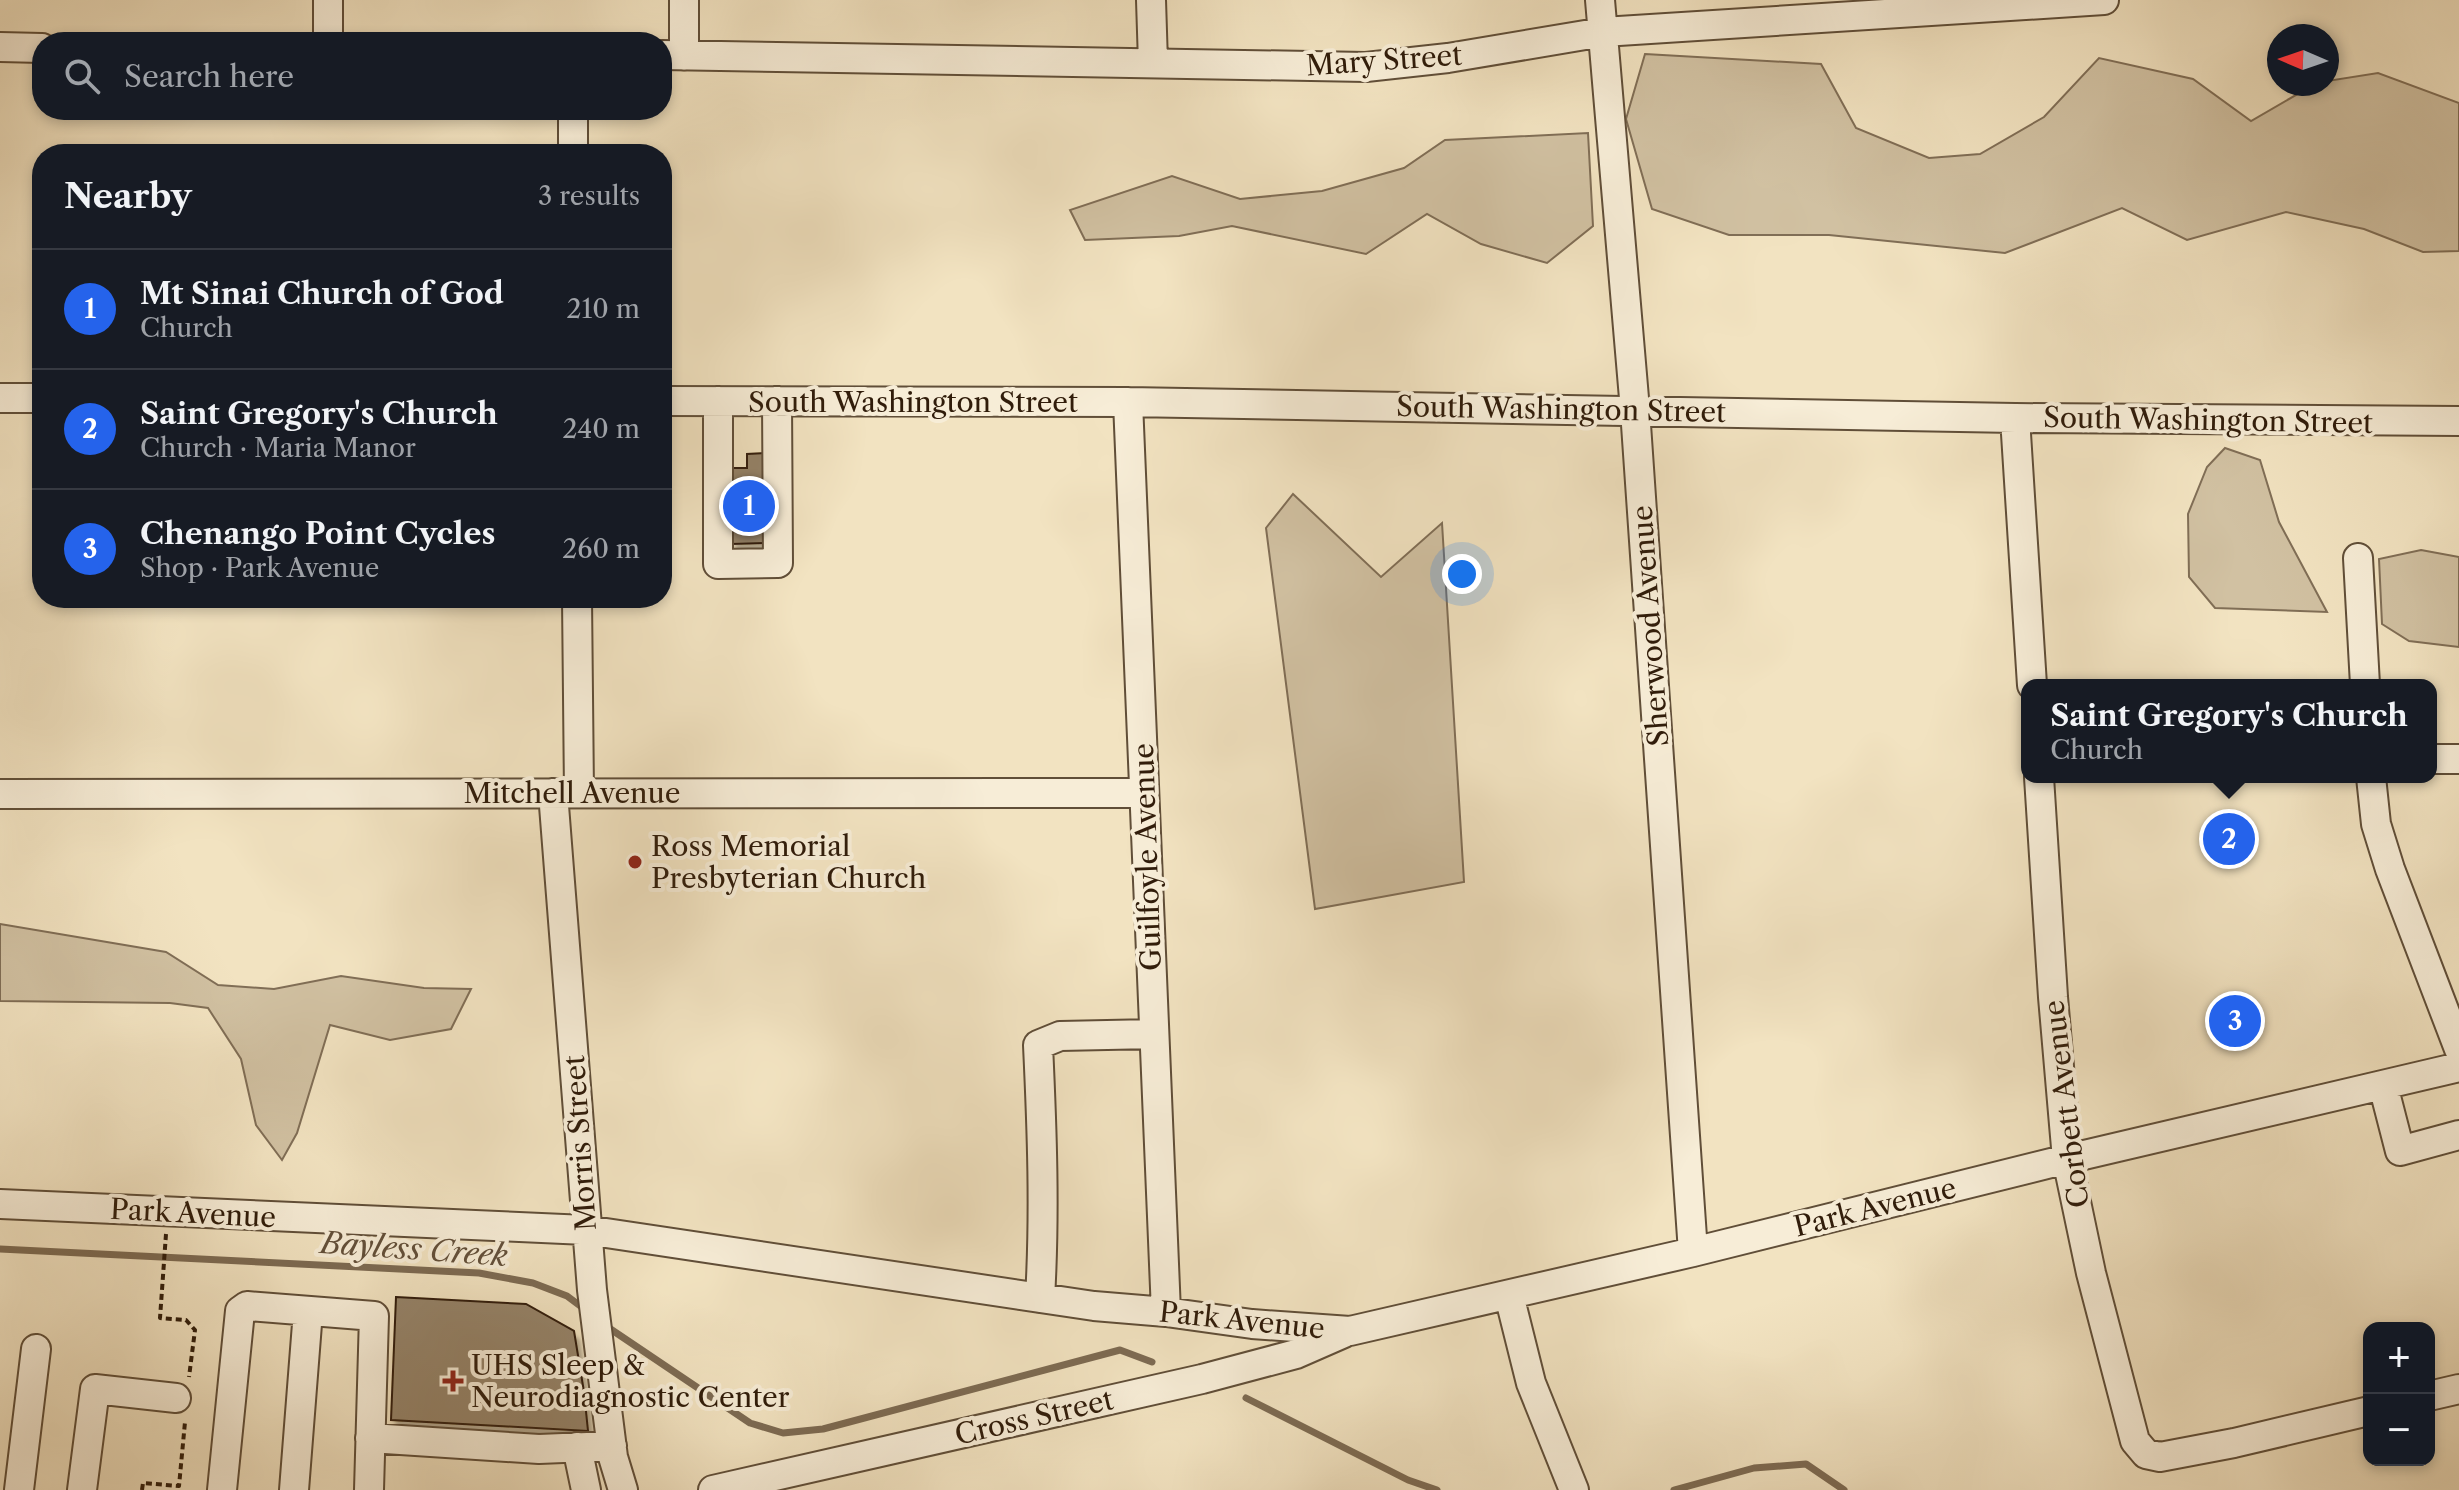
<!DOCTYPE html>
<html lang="en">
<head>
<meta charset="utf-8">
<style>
  :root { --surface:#171b24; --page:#242831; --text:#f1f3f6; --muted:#9ea1a6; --line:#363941; --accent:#2563eb }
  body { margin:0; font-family:"Libre Caslon Text",serif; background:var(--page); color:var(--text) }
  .controls { position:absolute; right:24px; bottom:24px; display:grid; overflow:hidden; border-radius:16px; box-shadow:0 4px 12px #0003 }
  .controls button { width:72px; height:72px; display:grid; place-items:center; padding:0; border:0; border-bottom:2px solid var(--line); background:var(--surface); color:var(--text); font:40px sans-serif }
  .compass { position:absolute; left:2267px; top:24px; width:72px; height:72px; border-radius:50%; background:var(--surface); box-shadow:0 4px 12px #0003; rotate:272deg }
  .you { position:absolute; left:1462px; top:574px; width:28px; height:28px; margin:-20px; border:6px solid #fff; border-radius:50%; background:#1a73e8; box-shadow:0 0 0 12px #1a73e833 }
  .badge { display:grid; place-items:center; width:52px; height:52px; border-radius:50%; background:var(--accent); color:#fff; font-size:26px; font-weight:700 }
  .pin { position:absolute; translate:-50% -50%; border:4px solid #fff; box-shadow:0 2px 8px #0006 }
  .popup { position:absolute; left:2021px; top:679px; width:416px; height:104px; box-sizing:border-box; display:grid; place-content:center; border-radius:16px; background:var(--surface); filter:drop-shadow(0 2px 6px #0005); font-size:26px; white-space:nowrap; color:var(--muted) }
  .popup b { font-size:30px; color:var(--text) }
  .popup::after { content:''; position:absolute; left:50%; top:100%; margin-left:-16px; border:16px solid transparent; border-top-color:var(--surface) }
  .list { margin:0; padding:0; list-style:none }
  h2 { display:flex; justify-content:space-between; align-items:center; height:104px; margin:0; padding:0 32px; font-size:34px }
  h2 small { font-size:26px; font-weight:400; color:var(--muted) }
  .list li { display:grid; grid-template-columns:52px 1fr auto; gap:24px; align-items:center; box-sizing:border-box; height:120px; padding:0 32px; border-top:2px solid var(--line) }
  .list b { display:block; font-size:30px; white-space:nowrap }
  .list p { margin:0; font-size:26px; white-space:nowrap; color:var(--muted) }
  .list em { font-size:26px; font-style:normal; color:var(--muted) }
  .icon { flex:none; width:44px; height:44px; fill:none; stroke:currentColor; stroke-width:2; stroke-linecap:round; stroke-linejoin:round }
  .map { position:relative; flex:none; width:2459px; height:1490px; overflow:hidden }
  .search { position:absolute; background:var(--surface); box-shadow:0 4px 12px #0003; left:32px; top:32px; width:640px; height:88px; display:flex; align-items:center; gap:20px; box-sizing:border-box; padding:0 28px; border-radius:32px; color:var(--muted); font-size:30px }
  .panel { position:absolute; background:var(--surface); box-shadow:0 4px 12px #0003; left:32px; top:144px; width:640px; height:464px; border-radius:32px }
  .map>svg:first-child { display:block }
  .green { fill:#d1c1a2; stroke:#806e56; stroke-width:2 }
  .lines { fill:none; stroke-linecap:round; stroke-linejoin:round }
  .stream { stroke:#7d6b53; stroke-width:7 }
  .building { fill:#958369; stroke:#301c0a; stroke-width:2; filter:url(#shadow) }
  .minor-casing { stroke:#604e38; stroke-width:32 }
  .path { stroke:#301c0a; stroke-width:4; stroke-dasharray:6 4; stroke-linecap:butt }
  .minor { stroke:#f7edd7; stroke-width:28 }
  .poi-dot { fill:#8f2418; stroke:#f7edd7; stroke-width:3 }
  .labels { text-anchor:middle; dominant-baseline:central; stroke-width:8; stroke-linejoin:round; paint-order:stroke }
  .street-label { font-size:28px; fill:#301c0a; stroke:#f7edd7 }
  .poi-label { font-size:28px; fill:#301c0a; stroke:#f7edd7; text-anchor:start }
  .water-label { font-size:30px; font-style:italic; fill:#63503a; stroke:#f7edd7 }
</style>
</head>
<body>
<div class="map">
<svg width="2459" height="1490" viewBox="0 0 2459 1490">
  <defs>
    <filter id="shadow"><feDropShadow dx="5" dy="9" stdDeviation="2" flood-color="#0004"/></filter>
  </defs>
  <rect width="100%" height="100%" fill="#f2e3c1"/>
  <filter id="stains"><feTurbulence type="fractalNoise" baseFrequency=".0025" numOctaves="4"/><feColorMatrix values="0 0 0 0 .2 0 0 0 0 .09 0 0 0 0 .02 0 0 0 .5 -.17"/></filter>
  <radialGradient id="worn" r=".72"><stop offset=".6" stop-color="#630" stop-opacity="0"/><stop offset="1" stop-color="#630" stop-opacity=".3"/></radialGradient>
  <path class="green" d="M1645 54 1821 64 1856 128 1929 158 1980 154 2044 117 2099 58 2193 79 2251 121 2315 84H2327V81L2378 73 2459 103V251L2423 252 2364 229 2286 212 2187 240 2122 208 2005 253 1829 235H1729L1652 209 1626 119Z
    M1588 133 1593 226 1547 263 1481 244 1427 214 1366 254 1232 226 1179 236 1085 240 1070 210 1172 176 1240 199 1322 191 1404 168 1445 140Z
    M2225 448 2260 460 2279 522 2327 612 2215 608 2189 577 2188 514 2207 467Z
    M1293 494 1381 577 1442 523 1464 882 1315 909 1266 528Z
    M2421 550 2459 557V647L2409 641 2382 624 2379 559Z
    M0 924 166 952 218 985 274 989 341 976 424 988 471 989 451 1029 390 1040 330 1025 297 1133 282 1160 256 1125 241 1059 208 1008 170 1003 0 1001Z"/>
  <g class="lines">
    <path class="stream" d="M0 1249 479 1273 533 1283 567 1296 587 1311
      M606 1326 750 1423 783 1433 823 1429 1120 1350 1152 1362
      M1246 1398 1408 1480 1437 1490
      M1674 1490 1754 1468 1806 1464 1844 1490"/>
  </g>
  <path class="building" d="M767 453 768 543 731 544 730 468H747V454Z
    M396 1297 526 1304 574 1331 584 1392 588 1431 391 1420Z"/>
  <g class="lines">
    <g class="minor-casing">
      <path id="minor" d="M684 0V56
        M1151 0 1153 63
        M1600 0 1635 410 1693 1252
        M328 42V0
        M0 47 42 48
        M662 55 1366 67 1448 58 1603 32 2104 0
        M573 110V154
        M0 398H42
        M662 401 1128 402 2015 418 2459 421
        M718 401V564L778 563 777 401
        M1128 402 1166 1312
        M2015 418 2032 685
        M2358 558 2365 685
        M577 598 579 793
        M2431 759H2459
        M2039 777 2053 997 2067 1159 2091 1273 2135 1441 2146 1454 2160 1457 2234 1443 2369 1411
        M2371 777 2376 824 2390 869 2459 1049
        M553 793 592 1290 613 1457 623 1490
        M0 794 1144 793
        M2383 1085 2400 1151 2459 1135
        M0 1204 586 1230 1094 1306 1166 1312 1252 1324 1350 1331 1693 1252 2067 1159 2459 1067
        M1509 1295 1531 1383 1574 1490
        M1040 1298C1045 1213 1042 1130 1038 1045L1060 1036 1154 1034
        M2429 1396 2459 1389
        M370 1438 539 1449 612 1446
        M577 1447 586 1490
        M19 1490 36 1349
        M82 1490 95 1389 176 1398
        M222 1490 240 1311 247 1306 374 1316 369 1490
        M294 1490 308 1311
        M713 1490 1202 1379 1296 1354 1344 1333"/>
    </g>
    <path class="path" d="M166 1234 160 1318 186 1320 195 1330 189 1377
      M142 1490 143 1483 179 1486 185 1422"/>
    <use href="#minor" class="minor"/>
  </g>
  <g class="poi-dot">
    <circle cx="635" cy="862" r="8"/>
    <path d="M449 1369h8v8h8v8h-8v8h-8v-8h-8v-8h8z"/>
  </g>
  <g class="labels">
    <g class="street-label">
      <text transform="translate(1384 60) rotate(-4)">Mary Street</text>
      <text x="913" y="402">South Washington Street</text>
      <text transform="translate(1561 409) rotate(1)">South Washington Street</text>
      <text transform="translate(2208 420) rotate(1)">South Washington Street</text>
      <text transform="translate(1650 626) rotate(-94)">Sherwood Avenue</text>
      <text x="572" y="793">Mitchell Avenue</text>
      <text transform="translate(1147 857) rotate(-92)">Guilfoyle Avenue</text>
      <text transform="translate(2066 1104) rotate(-97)">Corbett Avenue</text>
      <text transform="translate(580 1143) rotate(-94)">Morris Street</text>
      <text transform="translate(1875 1207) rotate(-14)">Park Avenue</text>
      <text transform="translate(193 1213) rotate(3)">Park Avenue</text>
      <text transform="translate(1242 1320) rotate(6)">Park Avenue</text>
      <text transform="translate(1034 1417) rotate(-13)">Cross Street</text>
    </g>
    <g class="poi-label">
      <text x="651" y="846">Ross Memorial<tspan x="651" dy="32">Presbyterian Church</tspan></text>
      <text x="471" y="1365">UHS Sleep &amp;<tspan x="471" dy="32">Neurodiagnostic Center</tspan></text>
    </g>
    <g class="water-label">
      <text transform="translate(414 1249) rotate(4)">Bayless Creek</text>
    </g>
  </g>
  <rect width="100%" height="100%" filter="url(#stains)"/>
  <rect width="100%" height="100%" fill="url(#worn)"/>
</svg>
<div class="controls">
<button>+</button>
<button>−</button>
</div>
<svg class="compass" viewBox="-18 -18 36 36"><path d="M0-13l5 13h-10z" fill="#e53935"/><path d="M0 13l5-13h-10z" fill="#9ea1a6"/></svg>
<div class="you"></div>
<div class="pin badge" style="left:749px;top:506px">1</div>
<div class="pin badge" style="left:2229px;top:839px">2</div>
<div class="popup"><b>Saint Gregory's Church</b>Church</div>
<div class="pin badge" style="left:2235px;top:1021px">3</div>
<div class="search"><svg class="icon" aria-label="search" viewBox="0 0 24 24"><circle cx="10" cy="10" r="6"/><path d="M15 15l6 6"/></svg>Search here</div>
<section class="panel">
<h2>Nearby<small>3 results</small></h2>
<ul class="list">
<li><span class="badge">1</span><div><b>Mt Sinai Church of God</b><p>Church</p></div><em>210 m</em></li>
<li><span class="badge">2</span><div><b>Saint Gregory's Church</b><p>Church · Maria Manor</p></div><em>240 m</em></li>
<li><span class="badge">3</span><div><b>Chenango Point Cycles</b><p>Shop · Park Avenue</p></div><em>260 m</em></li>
</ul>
</section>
</div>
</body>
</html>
